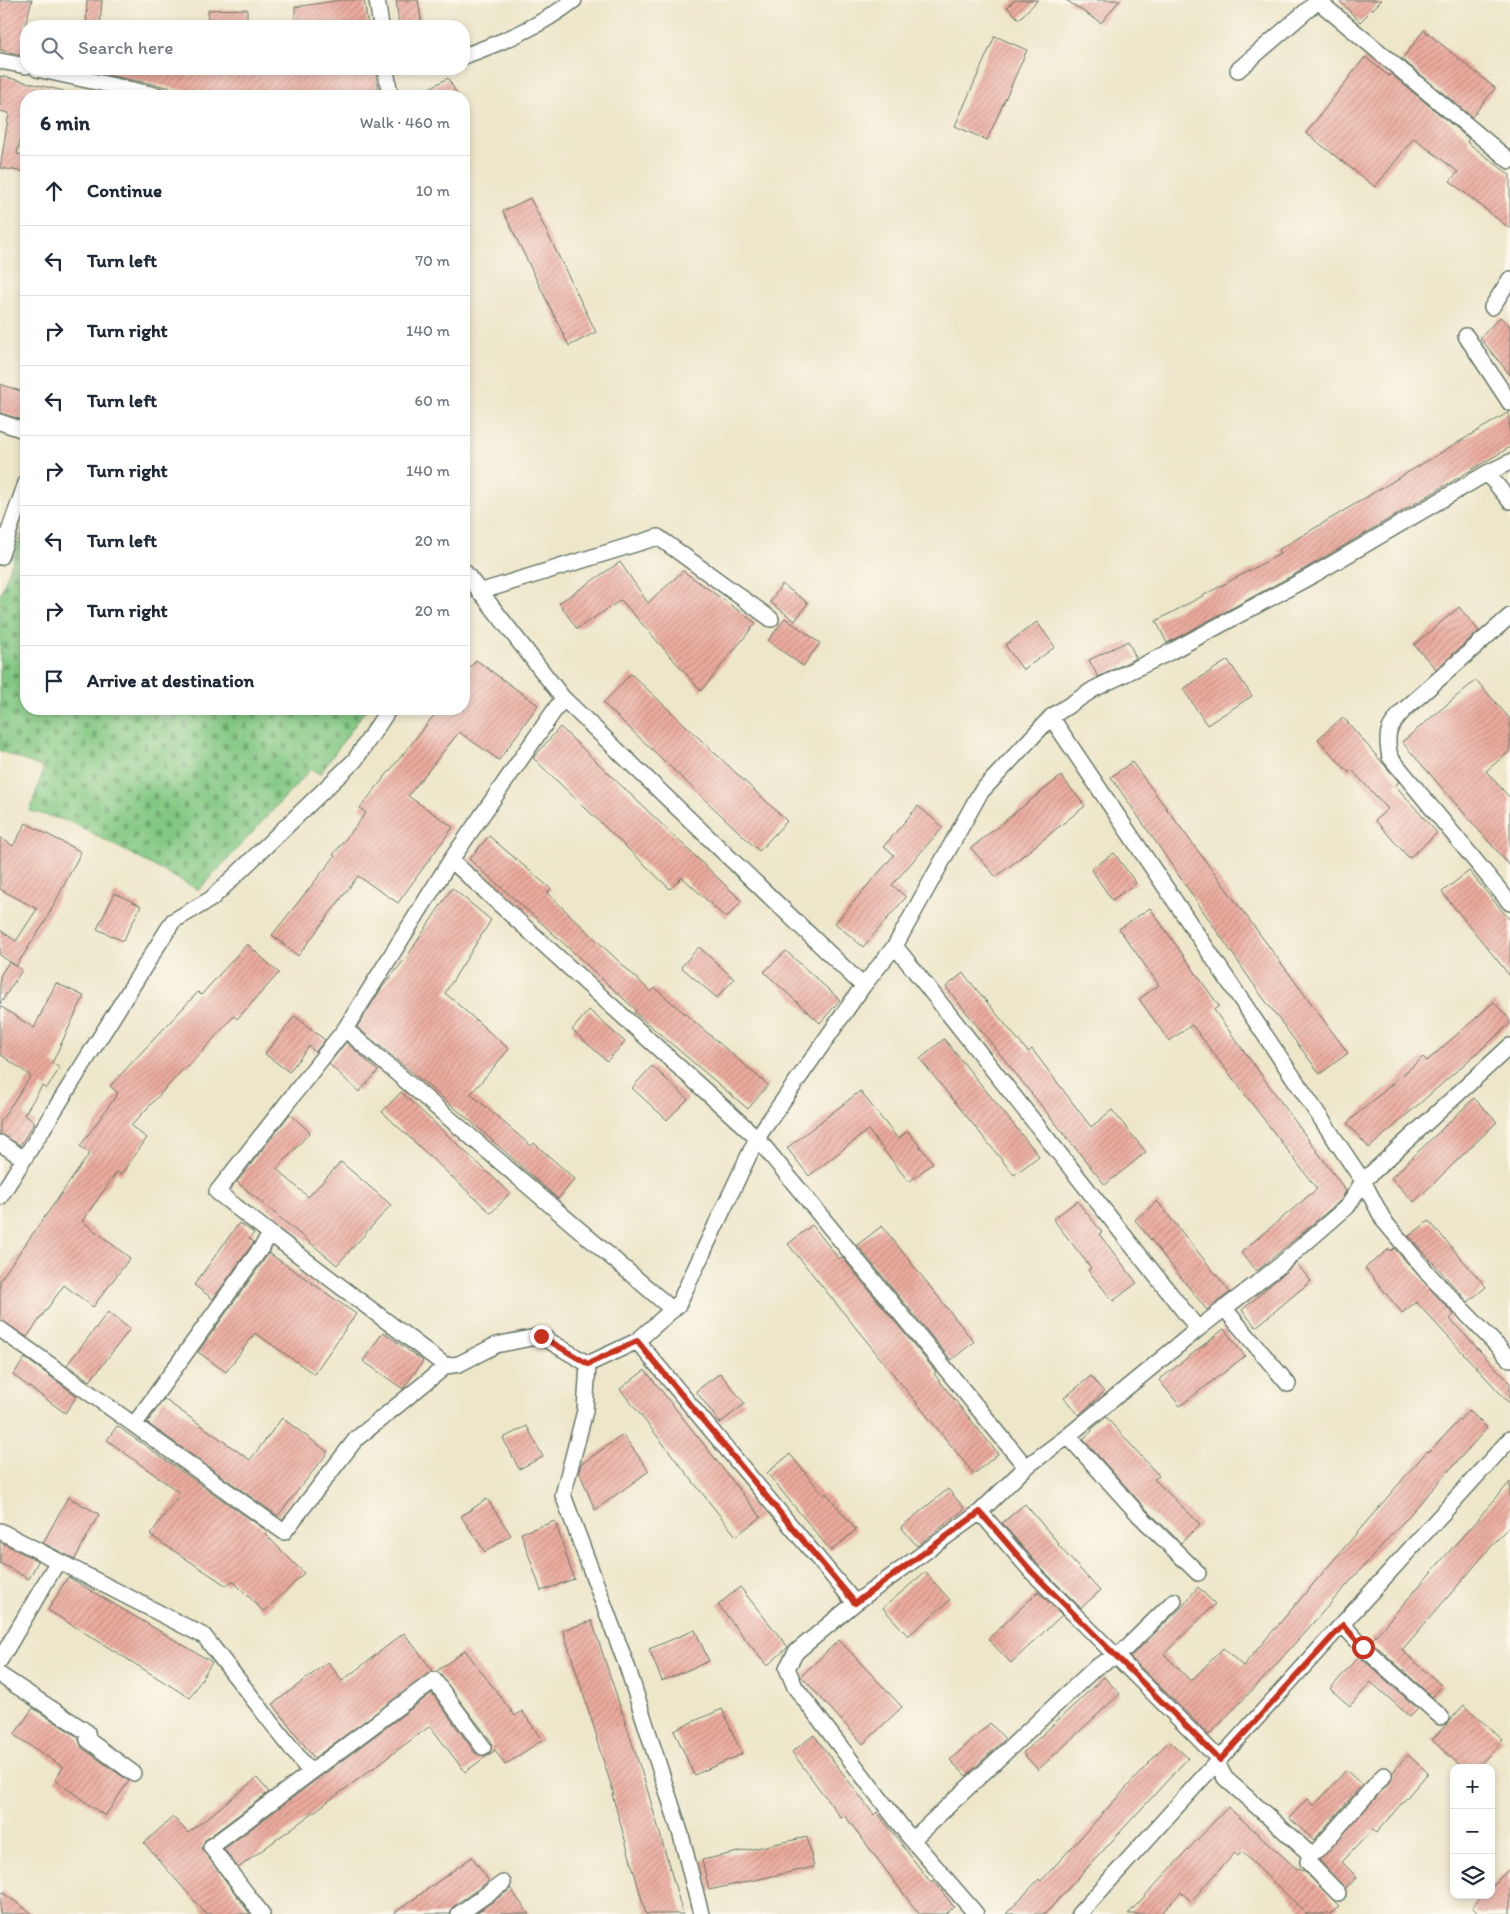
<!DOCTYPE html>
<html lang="en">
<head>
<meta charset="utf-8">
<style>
  :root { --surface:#fff; --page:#f6f6f7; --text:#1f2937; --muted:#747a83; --line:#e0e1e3 }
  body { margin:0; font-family:Itim,sans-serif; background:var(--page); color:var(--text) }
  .controls { position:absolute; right:15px; bottom:15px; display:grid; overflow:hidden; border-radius:10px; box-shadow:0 2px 8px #0003 }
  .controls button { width:45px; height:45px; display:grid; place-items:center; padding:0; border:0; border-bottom:1px solid var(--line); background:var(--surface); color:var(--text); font:25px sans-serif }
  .stop { position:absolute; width:15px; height:15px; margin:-11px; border:4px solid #c8321e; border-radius:50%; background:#fff }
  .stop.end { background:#c8321e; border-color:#fff; box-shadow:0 1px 5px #0008 }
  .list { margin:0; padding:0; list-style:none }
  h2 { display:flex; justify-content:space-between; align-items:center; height:65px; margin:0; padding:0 20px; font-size:21px }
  h2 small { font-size:16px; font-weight:400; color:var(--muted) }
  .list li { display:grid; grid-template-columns:32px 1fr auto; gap:15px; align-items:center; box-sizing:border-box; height:70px; padding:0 20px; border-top:1px solid var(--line) }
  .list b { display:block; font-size:19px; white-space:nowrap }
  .list em { font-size:16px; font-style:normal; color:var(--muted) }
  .icon { flex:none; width:28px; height:28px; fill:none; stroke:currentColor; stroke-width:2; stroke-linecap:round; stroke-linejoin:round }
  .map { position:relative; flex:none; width:1510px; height:1914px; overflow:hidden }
  .search { position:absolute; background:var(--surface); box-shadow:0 2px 8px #0003; left:20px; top:20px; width:450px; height:55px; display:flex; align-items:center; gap:12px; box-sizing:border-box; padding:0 18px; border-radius:20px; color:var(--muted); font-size:19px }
  .panel { position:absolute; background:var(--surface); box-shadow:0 2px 8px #0003; left:20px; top:90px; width:450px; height:625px; border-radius:20px }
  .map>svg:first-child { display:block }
  .cemetery { fill:url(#cemetery-stones); stroke:#50825b }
  .building { fill:url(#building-hatch) }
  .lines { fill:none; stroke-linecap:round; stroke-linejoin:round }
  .street-casing { stroke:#677868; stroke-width:18 }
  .street { stroke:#fff; stroke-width:15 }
  .route { stroke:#c8321e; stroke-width:6 }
</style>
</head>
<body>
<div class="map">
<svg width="1510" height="1914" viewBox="0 0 1510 1914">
  <defs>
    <pattern id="cemetery-stones" width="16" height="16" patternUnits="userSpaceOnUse" patternTransform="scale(1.25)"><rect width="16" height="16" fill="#82c882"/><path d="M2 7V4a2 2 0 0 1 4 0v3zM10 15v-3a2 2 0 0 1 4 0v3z" fill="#6aa46b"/></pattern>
    <pattern id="building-hatch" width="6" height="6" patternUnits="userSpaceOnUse" patternTransform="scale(1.25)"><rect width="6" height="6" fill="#ecab9f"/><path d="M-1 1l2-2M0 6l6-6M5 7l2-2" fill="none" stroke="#bf8c82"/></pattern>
  </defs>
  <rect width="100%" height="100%" fill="#fbf7ec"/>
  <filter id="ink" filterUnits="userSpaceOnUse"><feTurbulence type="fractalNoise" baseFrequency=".02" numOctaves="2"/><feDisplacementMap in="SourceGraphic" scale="10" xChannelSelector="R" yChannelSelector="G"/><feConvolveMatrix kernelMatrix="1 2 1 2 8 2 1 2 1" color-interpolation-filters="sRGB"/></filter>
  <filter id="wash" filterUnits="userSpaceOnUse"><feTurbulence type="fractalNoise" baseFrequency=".0096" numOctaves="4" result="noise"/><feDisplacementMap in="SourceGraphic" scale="20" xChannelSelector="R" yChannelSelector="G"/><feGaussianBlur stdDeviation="1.12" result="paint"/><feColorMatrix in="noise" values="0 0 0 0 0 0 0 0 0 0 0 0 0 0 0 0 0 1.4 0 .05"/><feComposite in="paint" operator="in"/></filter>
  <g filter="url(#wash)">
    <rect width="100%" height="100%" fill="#ede6c9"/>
    <path class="cemetery" d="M26 523V709H366L320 774 311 769 199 890 71 822 30 811 44 768 0 751V596Z"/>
    <g id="blocks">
      <path class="building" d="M0 0H32L26 22V56L0 50Z
        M87 0H102L100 26H86Z
        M341 0H364L368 26H295V7Z
        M396 0H418L422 26H399Z
        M1015 0H1038L1019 19 1007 7Z
        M1066 0H1120L1101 23Z
        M1339 0H1382L1360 22Z
        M247 9V25L208 26V10Z
        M1424 30 1495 88 1472 117 1402 59Z
        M995 36 1027 50 987 140 955 126Z
        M1365 57 1389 76 1391 74 1469 139 1467 142 1510 175V229L1450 181 1458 172 1414 138 1375 187 1306 133Z
        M107 69H375L379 92 208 95 107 75Z
        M0 76 64 91 63 96H26V111L17 154 26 155V172L0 168 9 113 0 111Z
        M448 78 458 96H415Z
        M530 198 596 332 569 346 503 211Z
        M1500 317 1510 326V375L1480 338Z
        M0 384 26 393V421L0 413Z
        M1509 412 1510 447 1308 567 1167 643 1156 621 1280 554 1278 550Z
        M620 562 648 603 683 571 756 623 701 691 621 600 577 629 559 603Z
        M782 584 808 603 795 621 770 602Z
        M1459 607 1479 631 1436 669 1414 645Z
        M785 618 820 643 803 666 768 641Z
        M1037 622 1055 647 1023 670 1005 645Z
        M1128 641 1136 658 1098 677 1089 660Z
        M476 660 538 705 499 760 459 732 408 796 453 827 421 871 398 903 358 876 298 956 272 935 335 856 333 855 366 813 360 808 439 709H464V676Z
        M1228 660 1252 696 1207 725 1183 689Z
        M631 674 787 821 759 851 603 703Z
        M1476 680 1510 719V751L1486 771 1510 798V866L1402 742Z
        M1343 717 1399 782 1395 785 1437 833 1409 858 1375 820 1388 809 1352 770 1349 773 1318 739Z
        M560 727 742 901 726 918 682 877 670 889 533 758Z
        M1132 762 1348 1053 1320 1074 1261 995 1111 777Z
        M1061 776 1085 806 996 877 971 848Z
        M918 806 943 827 892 885 906 897 863 947 835 923 894 855 884 846Z
        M26 823 81 852 45 922 16 966 0 955V930L16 941 37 909 0 889V837L13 846Z
        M489 836 551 889 547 893 651 992 655 988 768 1085 748 1109 634 1012 636 1010 536 918 469 859Z
        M1114 853 1136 883 1112 900 1091 869Z
        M1469 871 1510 920V976L1442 892Z
        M452 888 491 920 445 993 509 1049 471 1094 531 1146 534 1143 575 1179 558 1199 468 1119 357 1027 381 989 408 955Z
        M115 893 141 906 123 941 97 929Z
        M1150 908 1219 1006 1214 1010 1346 1191 1341 1200 1257 1271 1241 1252 1317 1189 1192 1025 1169 1041 1139 999 1159 985 1119 929Z
        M247 944 279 973 237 1019 234 1016 188 1067 186 1066 131 1126 147 1138 121 1175 117 1172 82 1221 130 1258 93 1307 64 1285 27 1337 0 1320V1280L90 1153 80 1146 118 1093 110 1086 198 992 201 995Z
        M699 947 734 979 717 998 681 967Z
        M786 951 840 1000 820 1023 764 972Z
        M9 962 22 970 0 1004V976Z
        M963 973 1028 1052 1032 1049 1091 1127 1112 1110 1146 1152 1105 1185 946 987Z
        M56 983 84 996 52 1063 60 1068 46 1089 42 1086 24 1115 35 1122 20 1145 0 1134V1122L31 1076 0 1054V1006L34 1028Z
        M1494 1002 1510 1020V1024L1369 1148 1347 1123 1423 1057 1427 1061Z
        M589 1010 625 1042 607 1061 572 1030Z
        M295 1016 325 1040 315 1052 309 1046 289 1072 265 1054Z
        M944 1039 1039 1156 1014 1175 920 1059Z
        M346 1042 378 1071 359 1092 329 1064Z
        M652 1066 688 1099 667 1120 632 1088Z
        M860 1091 898 1139 908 1131 933 1163 909 1182 868 1130 809 1176 787 1148Z
        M401 1092 510 1193 491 1213 382 1112Z
        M1474 1098 1497 1122 1414 1202 1391 1178Z
        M290 1114 310 1132 277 1169 308 1197 341 1162 391 1205 337 1265 237 1182Z
        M1077 1201 1102 1232 1099 1234 1137 1283 1113 1301 1088 1270 1091 1268 1053 1219Z
        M1157 1201 1230 1292 1207 1310 1135 1220Z
        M1429 1221 1486 1287 1468 1302 1409 1236Z
        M239 1223 254 1233 249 1239 254 1242 213 1299 194 1285Z
        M812 1225 839 1259 842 1257 936 1372 934 1374 998 1454 974 1474 788 1244Z
        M882 1226 974 1342 951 1360 857 1245Z
        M1394 1248 1454 1315 1450 1319 1510 1383V1404L1416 1302 1402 1313 1365 1268 1389 1249 1391 1251Z
        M269 1253 356 1314 314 1374 255 1333 226 1372 198 1352Z
        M1296 1263 1311 1281 1256 1327 1242 1310Z
        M108 1312 130 1329 90 1381 67 1365Z
        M1224 1329 1245 1356 1180 1406 1159 1380Z
        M383 1332 423 1361 403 1389 363 1361Z
        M25 1358 77 1396 65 1413 13 1375Z
        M645 1370 761 1517 736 1536 620 1389Z
        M720 1373 745 1404 720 1423 696 1391Z
        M1091 1376 1104 1392 1079 1415 1064 1398Z
        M164 1399 250 1460 282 1418 328 1452 278 1516 147 1423Z
        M1469 1410 1487 1428 1263 1679 1209 1735 1130 1657 1181 1608 1198 1587 1215 1604 1164 1654 1191 1681 1223 1648 1243 1666 1427 1451 1429 1452Z
        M1106 1417 1159 1476 1154 1479 1200 1524 1181 1543 1146 1509 1083 1439 1092 1431 1091 1430Z
        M117 1426 267 1531 265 1534 304 1573 264 1612 232 1580 227 1586 150 1535 180 1493 107 1440Z
        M527 1426 543 1457 519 1469 503 1438Z
        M623 1435 649 1471 595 1510 579 1471 581 1464Z
        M790 1454 823 1495 826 1493 856 1530 831 1551 767 1473Z
        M1510 1482V1525L1402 1650 1442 1686 1432 1697 1371 1641Z
        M948 1489 965 1509 917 1546 901 1527Z
        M68 1497 99 1514 75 1559 43 1543Z
        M487 1499 511 1535 485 1552 461 1516Z
        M1025 1504 1059 1544 1058 1545 1100 1591 1081 1608 1039 1566 1002 1523Z
        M555 1521 574 1579 541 1591 521 1533Z
        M0 1542 38 1561 29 1579 0 1563Z
        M925 1572 950 1600 908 1636 883 1608Z
        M68 1577 212 1662 190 1698 48 1610Z
        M740 1587 788 1647 767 1666 718 1605Z
        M1038 1592 1062 1615 1011 1663 988 1639Z
        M592 1621 646 1785 683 1914H646L612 1794H614L596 1738 597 1737 563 1630Z
        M695 1630 709 1661 662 1681 649 1649Z
        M404 1633 433 1671 314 1758 273 1704 328 1662 342 1681Z
        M839 1640 902 1707 863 1744 801 1676Z
        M465 1650 515 1716 522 1711 542 1740 505 1765 495 1750 465 1772 430 1726 238 1868 224 1849 432 1693 475 1753 484 1756 489 1754 492 1746 491 1741 437 1671Z
        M1359 1656 1418 1709 1410 1717 1371 1682 1350 1706 1330 1689Z
        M1104 1677 1120 1694 1038 1770 1023 1753Z
        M1464 1705 1503 1740 1477 1768H1463L1432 1740Z
        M33 1708 78 1737 82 1748 129 1781 105 1816 55 1780 63 1767 14 1735Z
        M722 1709 742 1754 694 1775 674 1730Z
        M990 1723 1005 1739 966 1776 950 1760Z
        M814 1735 874 1815 877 1812 931 1883 934 1881 954 1907 946 1914H919L845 1816 841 1818 792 1752Z
        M1169 1741 1188 1758 1045 1914H1006L1039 1879 1041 1881Z
        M1408 1755 1428 1773 1376 1833 1372 1830 1342 1862 1357 1877 1346 1889 1319 1860 1391 1781 1393 1772Z
        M1346 1770 1362 1785 1314 1840 1289 1818 1307 1799 1314 1806Z
        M257 1778 269 1792 205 1840 202 1848 250 1914H206L144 1843 173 1817 188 1833Z
        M1228 1807 1297 1869 1304 1871 1339 1906 1331 1914H1307L1242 1852 1238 1856 1235 1853 1191 1901 1181 1892 1161 1914H1128Z
        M807 1837 814 1867 709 1890 702 1860Z
        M472 1857 489 1881 454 1906 450 1914H393Z
        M1510 1868V1914H1479L1472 1907 1483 1895H1491V1887Z
        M510 1888 529 1914H475L508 1891Z
        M0 1891 33 1914H0Z"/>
    </g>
  </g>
  <g filter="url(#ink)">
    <use href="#blocks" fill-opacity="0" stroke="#677868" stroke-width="1"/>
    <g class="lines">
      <g class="street-casing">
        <path id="street" d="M377 0 381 26
          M1318 1 1510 161
          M464 56C505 41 539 27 574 0
          M0 61 26 66
          M37 69 160 96
          M386 69 390 96
          M1238 70 1319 0
          M1492 307 1510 279
          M1466 336 1510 403
          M0 422 26 431
          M1487 473 1510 501
          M0 557 26 483
          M464 571 563 698 863 986
          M479 592 658 537 771 619
          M1510 616 1405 709C1388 727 1385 732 1390 757L1510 903
          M1051 717 1363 1181 1384 1221 1430 1276 1510 1359
          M451 860 757 1138 1026 1467
          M895 946 1198 1329
          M345 1029 673 1310
          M0 1143 24 1159
          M0 1197 173 921 211 899 355 760 389 709
          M271 1234 446 1366
          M1224 1308 1288 1384
          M0 1329 284 1532 356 1439 446 1366 459 1364 496 1345 541 1336 588 1364 585 1411 563 1495 628 1669 681 1835 701 1914
          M637 1341 855 1603
          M588 1364 637 1341 678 1305 757 1138 863 986 895 946 980 793 1051 717 1094 689 1170 652 1313 575 1487 473 1510 462
          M134 1425 271 1234 217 1192 345 1029 451 860 563 698
          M1068 1436 1139 1515 1198 1573
          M980 1512 1032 1572 1220 1760
          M0 1531 58 1561 0 1660
          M58 1561 204 1636 310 1772
          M1343 1625 1363 1647 1441 1717
          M0 1675 87 1732 88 1740 133 1773
          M1217 1763 1225 1778 1310 1854 1308 1862 1338 1893
          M912 1840 1096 1667 1122 1652 1174 1601
          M1310 1854 1317 1851 1384 1775
          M262 1914 211 1847 434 1680 483 1747
          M459 1914 503 1883
          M976 1914 907 1834 795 1687 787 1668 796 1652 855 1603 980 1512 1026 1467 1068 1436 1198 1329 1279 1266 1348 1206 1363 1181 1510 1046
          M1079 1914 1510 1439"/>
      </g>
      <use href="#street" class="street"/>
    </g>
  </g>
  <g class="lines" filter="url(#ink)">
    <path class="route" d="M541 1336 588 1364 637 1341 855 1603 980 1512 1032 1572 1220 1760 1343 1625 1363 1647"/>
  </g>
</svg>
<div class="controls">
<button>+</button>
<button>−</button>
<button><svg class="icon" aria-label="layers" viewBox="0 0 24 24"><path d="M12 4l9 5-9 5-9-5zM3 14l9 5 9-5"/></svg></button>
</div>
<div class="stop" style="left:1363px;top:1647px"></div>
<div class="stop end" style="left:541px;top:1336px"></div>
<div class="search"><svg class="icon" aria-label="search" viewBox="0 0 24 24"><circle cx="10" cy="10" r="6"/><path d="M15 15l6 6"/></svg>Search here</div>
<section class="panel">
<h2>6 min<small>Walk · 460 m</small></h2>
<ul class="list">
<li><svg class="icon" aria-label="ahead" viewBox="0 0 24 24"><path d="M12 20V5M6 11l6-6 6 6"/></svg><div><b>Continue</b></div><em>10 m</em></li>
<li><svg class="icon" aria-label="left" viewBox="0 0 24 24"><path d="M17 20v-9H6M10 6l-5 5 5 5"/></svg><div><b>Turn left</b></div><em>70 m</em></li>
<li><svg class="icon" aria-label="right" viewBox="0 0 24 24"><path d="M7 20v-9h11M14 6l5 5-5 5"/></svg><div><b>Turn right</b></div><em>140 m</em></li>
<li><svg class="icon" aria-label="left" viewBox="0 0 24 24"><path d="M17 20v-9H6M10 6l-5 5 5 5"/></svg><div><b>Turn left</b></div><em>60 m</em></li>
<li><svg class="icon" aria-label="right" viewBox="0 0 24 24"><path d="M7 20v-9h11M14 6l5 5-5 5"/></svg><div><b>Turn right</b></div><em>140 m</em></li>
<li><svg class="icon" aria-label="left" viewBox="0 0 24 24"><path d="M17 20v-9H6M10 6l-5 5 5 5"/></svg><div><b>Turn left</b></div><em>20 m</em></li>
<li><svg class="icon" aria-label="right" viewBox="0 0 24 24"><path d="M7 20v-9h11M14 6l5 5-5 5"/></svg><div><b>Turn right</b></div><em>20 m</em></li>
<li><svg class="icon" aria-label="arrive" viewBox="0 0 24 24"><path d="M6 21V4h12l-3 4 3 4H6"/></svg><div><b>Arrive at destination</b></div></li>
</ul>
</section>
</div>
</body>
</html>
